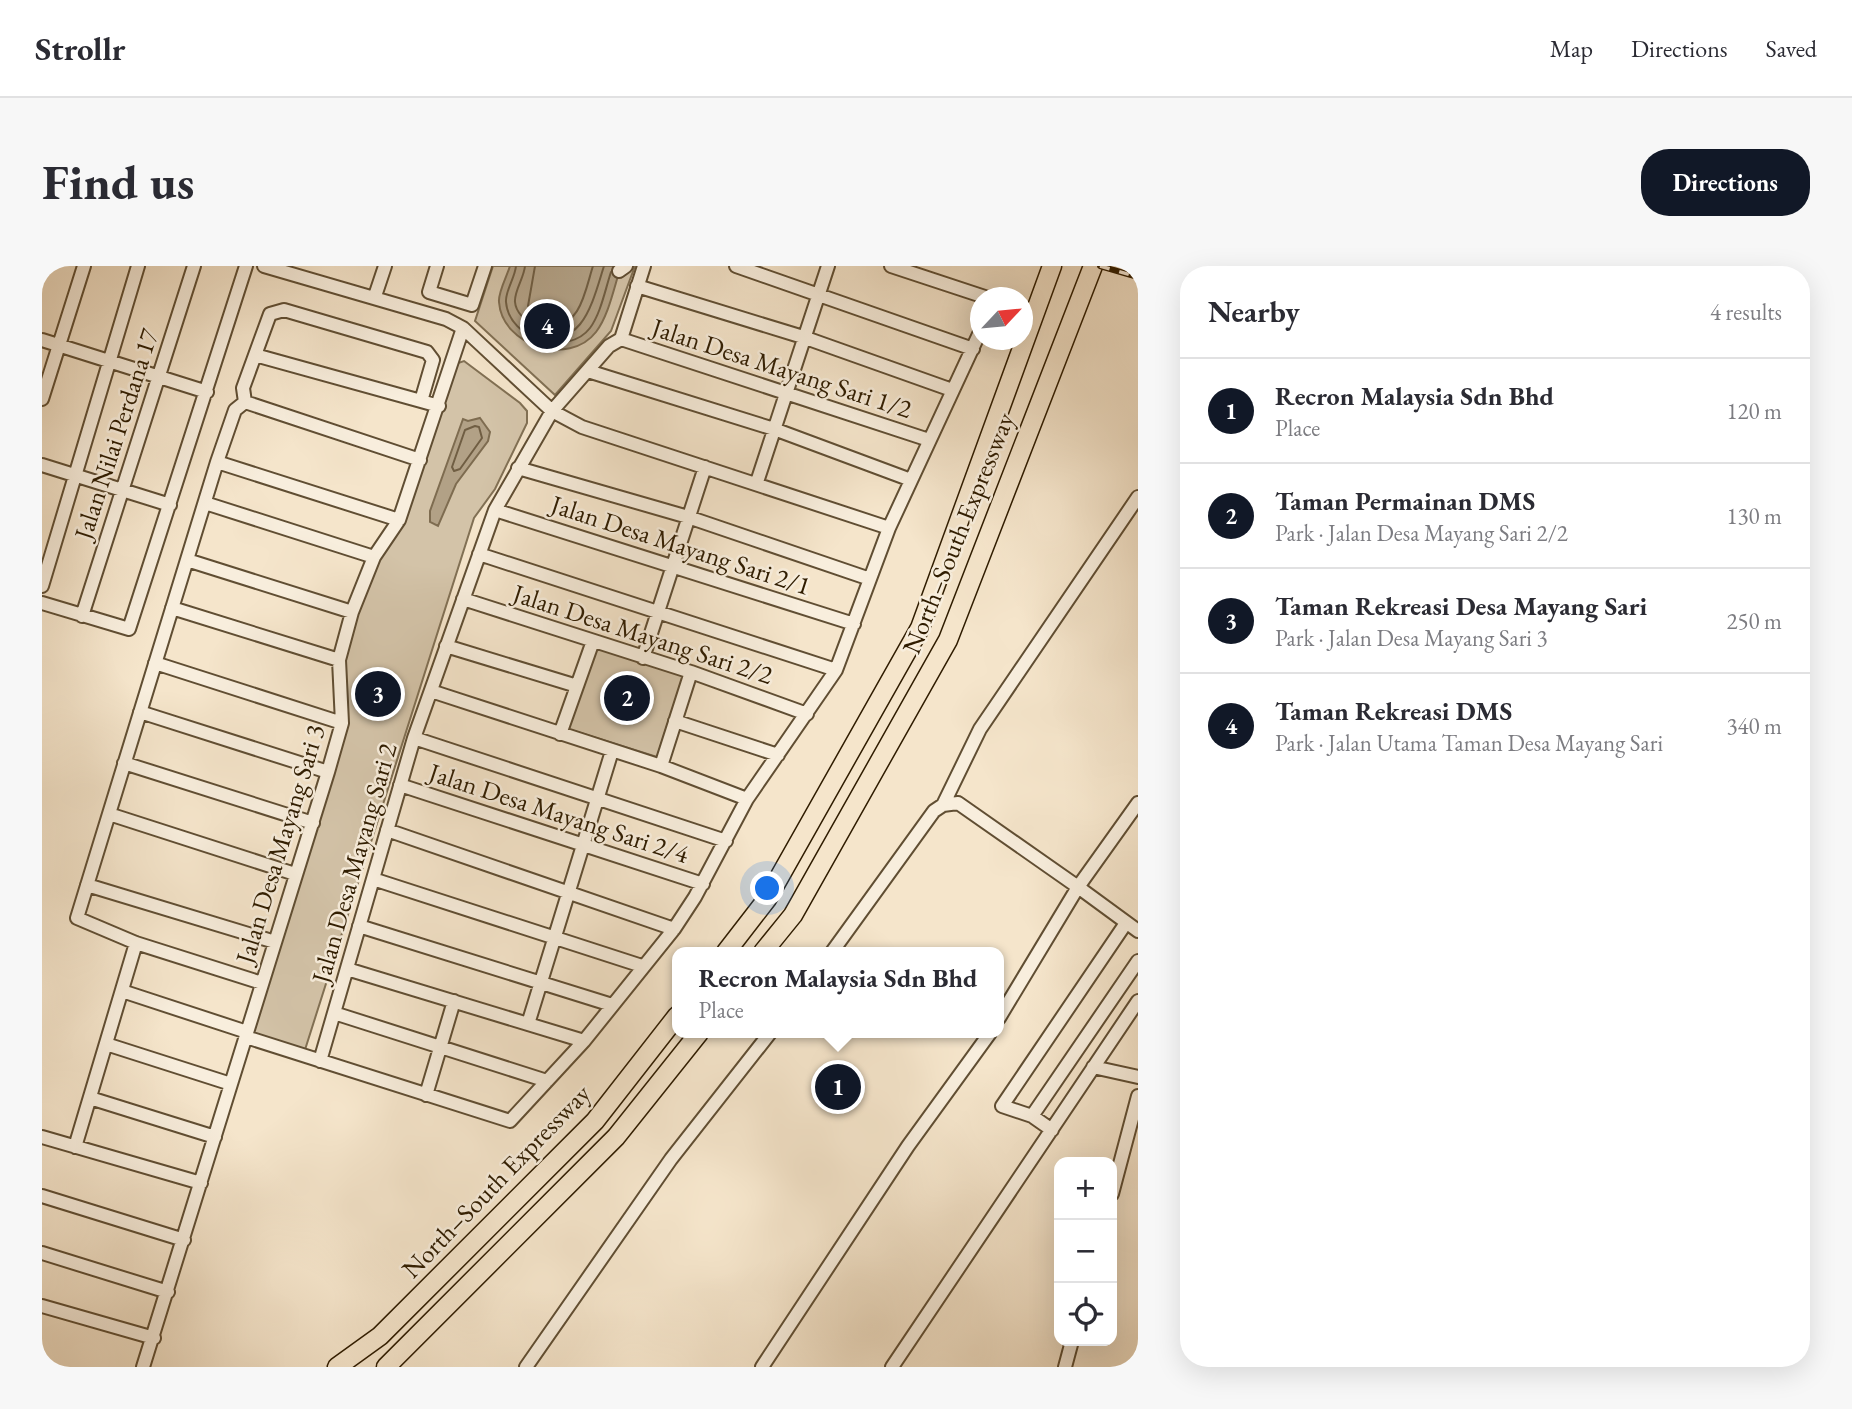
<!DOCTYPE html>
<html lang="en">
<head>
<meta charset="utf-8">
<style>
  :root { --surface:#fff; --page:#f7f7f7; --text:#2b2b33; --muted:#7c7c81; --line:#e1e1e2; --accent:#111827 }
  body { margin:0; font-family:"EB Garamond",serif; background:var(--page); color:var(--text) }
  .controls { position:absolute; right:21px; bottom:21px; display:grid; overflow:hidden; border-radius:14px; box-shadow:0 7px 28px #0002 }
  .controls button { width:63px; height:63px; display:grid; place-items:center; padding:0; border:0; border-bottom:2px solid var(--line); background:var(--surface); color:var(--text); font:35px sans-serif }
  .compass { position:absolute; left:928px; top:21px; width:63px; height:63px; border-radius:50%; background:var(--surface); box-shadow:0 7px 28px #0002; rotate:64deg }
  .you { position:absolute; left:726px; top:623px; width:24px; height:24px; margin:-18px; border:5px solid #fff; border-radius:50%; background:#1a73e8; box-shadow:0 0 0 10px #1a73e833 }
  .badge { display:grid; place-items:center; width:46px; height:46px; border-radius:50%; background:var(--accent); color:#fff; font-size:23px; font-weight:700 }
  .pin { position:absolute; translate:-50% -50%; border:4px solid #fff; box-shadow:0 2px 7px #0006 }
  .popup { position:absolute; left:630px; top:681px; width:332px; height:91px; box-sizing:border-box; display:grid; place-content:center; border-radius:14px; background:var(--surface); filter:drop-shadow(0 2px 5px #0005); font-size:23px; white-space:nowrap; color:var(--muted) }
  .popup b { font-size:26px; color:var(--text) }
  .popup::after { content:''; position:absolute; left:50%; top:100%; margin-left:-14px; border:14px solid transparent; border-top-color:var(--surface) }
  .list { margin:0; padding:0; list-style:none }
  h2 { display:flex; justify-content:space-between; align-items:center; height:91px; margin:0; padding:0 28px; font-size:30px }
  h2 small { font-size:23px; font-weight:400; color:var(--muted) }
  .list li { display:grid; grid-template-columns:46px 1fr auto; gap:21px; align-items:center; box-sizing:border-box; height:105px; padding:0 28px; border-top:2px solid var(--line) }
  .list b { display:block; font-size:26px; white-space:nowrap }
  .list p { margin:0; font-size:23px; white-space:nowrap; color:var(--muted) }
  .list em { font-size:23px; font-style:normal; color:var(--muted) }
  .icon { flex:none; width:38px; height:38px; fill:none; stroke:currentColor; stroke-width:2; stroke-linecap:round; stroke-linejoin:round }
  .map { position:relative; flex:none; width:1096px; height:1101px; overflow:hidden; border-radius:28px }
  header { display:flex; align-items:center; gap:42px; box-sizing:border-box; height:98px; padding:0 35px; background:var(--surface); border-bottom:2px solid var(--line) }
  header strong { font-size:33px }
  nav { display:flex; gap:38px; margin-inline-start:auto; font-size:24px }
  .intro { display:flex; align-items:center; justify-content:space-between; box-sizing:border-box; height:168px; padding:0 42px }
  h1 { margin:0; font-size:49px }
  .button { padding:18px 32px; border-radius:28px; background:var(--accent); color:#fff; font-size:24px; font-weight:700 }
  main { display:flex; gap:42px; padding:0 42px }
  aside { flex:1; background:var(--surface); border-radius:28px; box-shadow:0 7px 28px #0002 }
  .map>svg:first-child { display:block }
  .green { fill:#d3c3a8; stroke:#817054; stroke-width:2 }
  .water { fill:#b2a186; stroke:#7e6c50; stroke-width:2 }
  .lines { fill:none; stroke-linecap:round; stroke-linejoin:round }
  .shore { stroke:#705e43; stroke-width:2 }
  .minor-casing { stroke:#604e33; stroke-width:16 }
  .highway-casing { stroke:#2f1c00; stroke-width:21 }
  .minor { stroke:#f8eedd; stroke-width:12 }
  .highway { stroke:#f5e5cb; stroke-width:18 }
  .rail-casing { stroke:#2f1c00; stroke-width:6 }
  .rail { stroke:#f8eedd; stroke-width:3.5; stroke-dasharray:10; stroke-linecap:butt }
  .labels { text-anchor:middle; dominant-baseline:central; stroke-width:5; stroke-linejoin:round; paint-order:stroke }
  .street-label { font-size:26px; fill:#2f1c00; stroke:#f8eedd }
</style>
</head>
<body>
<header>
<strong>Strollr</strong>
<nav><a>Map</a><a>Directions</a><a>Saved</a></nav>
</header>
<div class="intro"><h1>Find us</h1><a class="button">Directions</a></div>
<main>
<div class="map">
<svg width="1096" height="1101" viewBox="0 0 1096 1101">
  <rect width="100%" height="100%" fill="#f5e5cb"/>
  <filter id="stains"><feTurbulence type="fractalNoise" baseFrequency=".00286" numOctaves="4"/><feColorMatrix values="0 0 0 0 .2 0 0 0 0 .09 0 0 0 0 .02 0 0 0 .5 -.17"/></filter>
  <radialGradient id="worn" r=".72"><stop offset=".6" stop-color="#630" stop-opacity="0"/><stop offset="1" stop-color="#630" stop-opacity=".3"/></radialGradient>
  <path class="green" d="M451 0H593L569 65 513 129 433 55Z
    M422 95 478 137 485 145V157L453 223 432 252 261 790 199 772 297 464 295 393 317 314 359 256 413 98Z
    M555 382 641 410 615 491 526 463Z"/>
  <path class="water" d="M468 0H579C572 21 567 49 554 66 527 101 460 80 457 36 456 26 465 10 468 0Z
    M438 152 448 166 446 175 414 218 396 260 388 256V245L421 153 426 155Z"/>
  <g class="lines">
    <path class="shore" d="M474 0C473 12 463 25 464 36 467 74 526 91 548 62 559 47 563 24 569 6
      M483 0C482 12 472 25 473 36 474 48 485 55 493 61 539 93 552 31 562 0
      M493 0 486 40C490 47 499 55 508 57 538 65 544 21 551 0
      M433 160 437 161 440 172 418 203 412 205 410 201 423 164Z"/>
    <g class="minor-casing">
      <path id="minor" d="M222 0 404 53 421 62 510 145 540 161 847 262
        M395 0 387 26 430 39 443 0
        M694 0 931 83
        M849 0 946 32
        M577 5 584 0
        M595 20 761 71 910 124
        M333 30 343 0
        M579 73 887 174
        M0 74 165 126
        M213 89 379 135
        M546 105 732 163 869 214
        M0 133 42 0
        M203 136 193 144 175 196 35 652 94 677 220 717
        M203 136 201 122 228 48 242 44 385 86 391 94 379 135 397 140
        M203 136 378 194
        M175 196 357 254
        M0 199 128 239
        M476 202 646 251 828 313
        M715 216 786 0
        M163 237 332 291
        M453 244 812 358
        M437 288 794 404
        M145 294 310 346
        M0 320 96 0
        M421 333 649 406 765 448
        M0 337 87 363 204 0
        M130 342 297 394
        M40 350 152 0
        M404 380 535 420
        M601 392 663 201
        M113 397 300 457
        M389 425 619 500 705 533
        M98 446 286 506
        M633 455 736 489
        M518 468 551 375
        M372 472 684 575
        M82 497 271 557
        M619 500 649 406
        M358 519 661 618
        M1096 537 1036 621 1096 665
        M901 539 938 463 1096 231
        M67 548 253 608
        M345 564 632 663
        M331 613 600 700
        M45 619 233 676
        M317 660 570 739
        M790 686 892 545 901 539 916 537 1036 621 957 752
        M305 703 542 775
        M80 725 205 766
        M292 747 505 815
        M486 758 570 485
        M204 771 468 855 542 775 632 663 653 631 705 533 794 404 847 262 938 66
        M64 778 189 818
        M278 795 372 472 453 244 510 145 567 80 579 73 602 0
        M1051 801 1096 811
        M384 829 412 735
        M48 832 173 871
        M990 850 1096 695
        M1010 864 990 850 960 840 1084 657
        M0 871 159 917
        M33 881 94 677
        M1070 928 1096 830
        M0 930 142 974
        M0 987 126 1026
        M0 1040 112 1072
        M101 1101 286 506 300 457 297 394 310 346 332 291 357 254 421 62
        M484 1101 629 893 728 767
        M720 1101 866 880 948 767
        M850 1101 1096 735
        M1023 1101 1030 1075"/>
    </g>
    <g class="highway-casing">
      <path id="highway" d="M684 686 725 633 878 362 1010 0
        M721 686 751 649 906 374 1051 0
        M295 1101 338 1070 553 855 635 750
        M344 1101 574 871 657 767"/>
    </g>
    <use href="#minor" class="minor"/>
    <use href="#highway" class="highway"/>
    <g class="rail-casing">
      <path id="rail" d="M1058 0 1096 11"/>
    </g>
    <use href="#rail" class="rail"/>
  </g>
  <g class="labels">
    <g class="street-label">
      <text transform="translate(740 102) rotate(18)">Jalan Desa Mayang Sari 1/2</text>
      <text transform="translate(74 168) rotate(-72)">Jalan Nilai Perdana 17</text>
      <text transform="translate(916 267) rotate(-68)">North–South Expressway</text>
      <text transform="translate(639 279) rotate(18)">Jalan Desa Mayang Sari 2/1</text>
      <text transform="translate(601 368) rotate(18)">Jalan Desa Mayang Sari 2/2</text>
      <text transform="translate(517 547) rotate(18)">Jalan Desa Mayang Sari 2/4</text>
      <text transform="translate(238 578) rotate(-73)">Jalan Desa Mayang Sari 3</text>
      <text transform="translate(312 597) rotate(-74)">Jalan Desa Mayang Sari 2</text>
      <text transform="translate(454 915) rotate(-46)">North–South Expressway</text>
    </g>
  </g>
  <rect width="100%" height="100%" filter="url(#stains)"/>
  <rect width="100%" height="100%" fill="url(#worn)"/>
</svg>
<div class="controls">
<button>+</button>
<button>−</button>
<button><svg class="icon" aria-label="locate" viewBox="0 0 24 24"><circle cx="12" cy="12" r="6"/><path d="M12 2v4M12 18v4M2 12h4M18 12h4"/></svg></button>
</div>
<svg class="compass" viewBox="-18 -18 36 36"><path d="M0-13l5 13h-10z" fill="#e53935"/><path d="M0 13l5-13h-10z" fill="#7c7c81"/></svg>
<div class="you"></div>
<div class="pin badge" style="left:796px;top:821px">1</div>
<div class="popup"><b>Recron Malaysia Sdn Bhd</b>Place</div>
<div class="pin badge" style="left:585px;top:432px">2</div>
<div class="pin badge" style="left:336px;top:428px">3</div>
<div class="pin badge" style="left:505px;top:60px">4</div>
</div>
<aside>
<h2>Nearby<small>4 results</small></h2>
<ul class="list">
<li><span class="badge">1</span><div><b>Recron Malaysia Sdn Bhd</b><p>Place</p></div><em>120 m</em></li>
<li><span class="badge">2</span><div><b>Taman Permainan DMS</b><p>Park · Jalan Desa Mayang Sari 2/2</p></div><em>130 m</em></li>
<li><span class="badge">3</span><div><b>Taman Rekreasi Desa Mayang Sari</b><p>Park · Jalan Desa Mayang Sari 3</p></div><em>250 m</em></li>
<li><span class="badge">4</span><div><b>Taman Rekreasi DMS</b><p>Park · Jalan Utama Taman Desa Mayang Sari</p></div><em>340 m</em></li>
</ul>
</aside>
</main>
</body>
</html>
